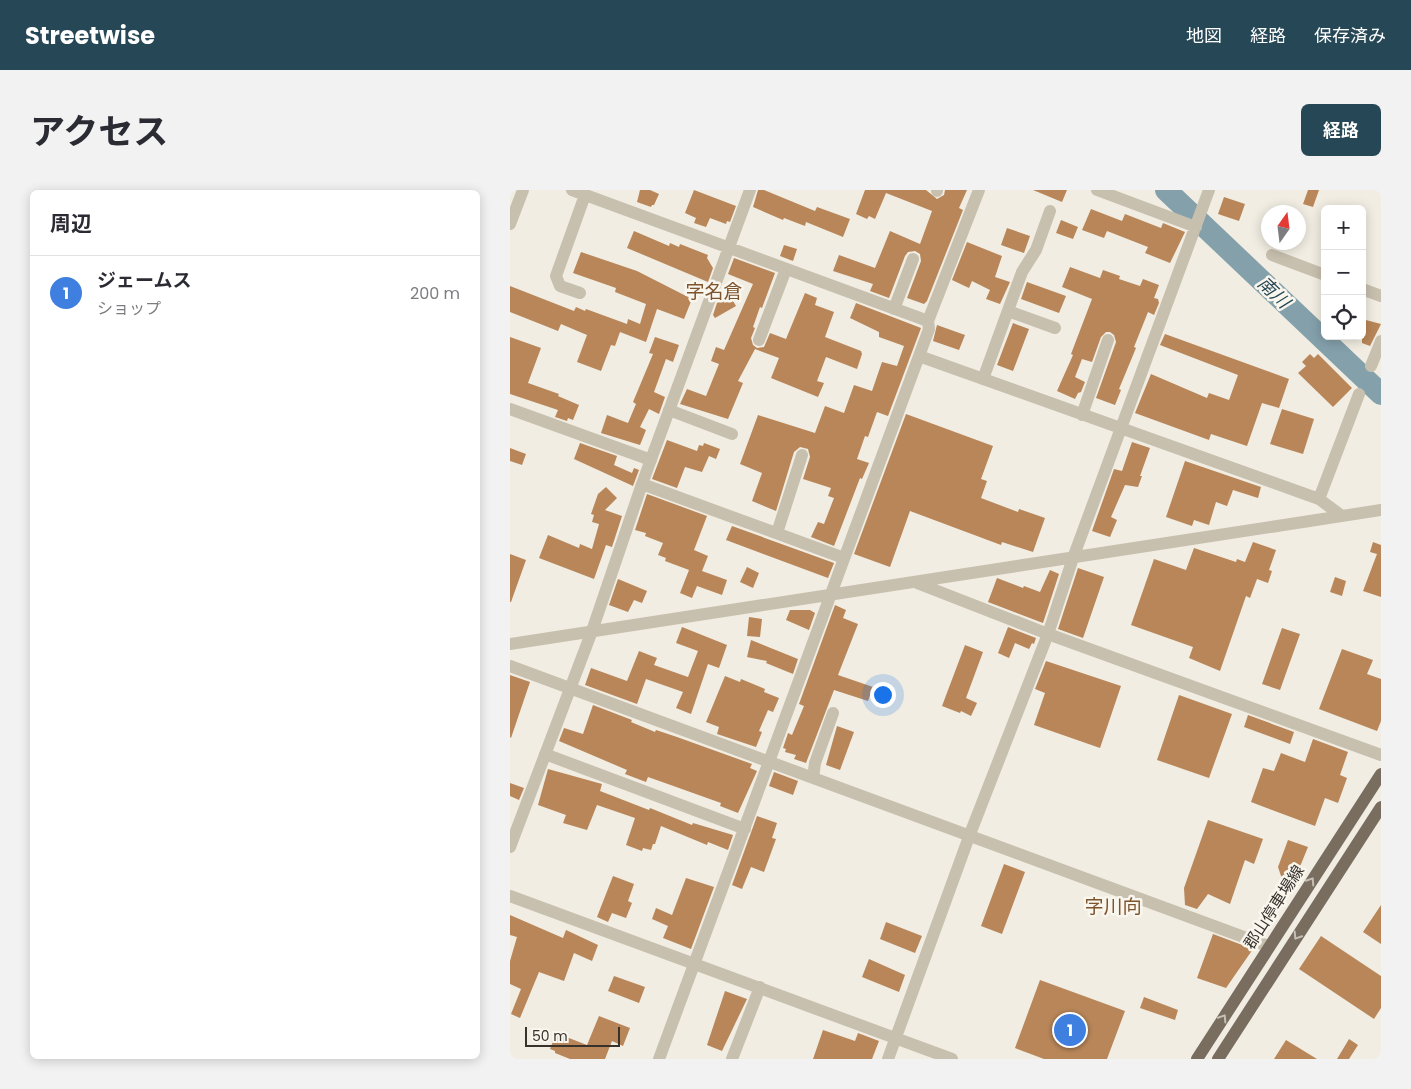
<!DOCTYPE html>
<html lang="ja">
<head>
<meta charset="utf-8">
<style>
  :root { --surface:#fff; --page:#f2f2f3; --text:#2b2b33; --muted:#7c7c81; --line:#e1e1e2; --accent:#264755 }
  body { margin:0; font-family:Poppins,"Noto Sans JP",sans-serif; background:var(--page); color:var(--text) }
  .controls { position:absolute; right:15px; top:15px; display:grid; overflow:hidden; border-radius:8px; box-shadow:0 2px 12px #0003 }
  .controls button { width:45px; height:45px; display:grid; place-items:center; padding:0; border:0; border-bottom:1px solid var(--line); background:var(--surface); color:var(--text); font:25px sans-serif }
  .compass { position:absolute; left:751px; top:15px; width:45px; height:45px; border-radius:50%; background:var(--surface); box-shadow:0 2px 12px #0003; rotate:14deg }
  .scale { position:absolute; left:15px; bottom:12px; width:95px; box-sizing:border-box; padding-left:5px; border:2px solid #38322c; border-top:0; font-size:14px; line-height:18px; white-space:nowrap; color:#38322c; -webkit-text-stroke:4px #f9f6ee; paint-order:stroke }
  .you { position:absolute; left:372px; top:504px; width:18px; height:18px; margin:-12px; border:4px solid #fff; border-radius:50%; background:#1a73e8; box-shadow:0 0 0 8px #1a73e833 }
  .badge { display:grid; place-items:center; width:32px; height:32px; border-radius:50%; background:var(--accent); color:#fff; font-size:16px; font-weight:700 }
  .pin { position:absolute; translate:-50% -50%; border:2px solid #fff; box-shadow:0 1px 5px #0006 }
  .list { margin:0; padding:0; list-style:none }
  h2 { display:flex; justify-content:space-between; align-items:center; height:65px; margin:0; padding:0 20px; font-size:21px }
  h2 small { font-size:16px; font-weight:400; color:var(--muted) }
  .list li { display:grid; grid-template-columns:32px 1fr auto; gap:15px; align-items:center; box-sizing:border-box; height:75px; padding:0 20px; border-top:1px solid var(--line) }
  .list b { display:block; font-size:19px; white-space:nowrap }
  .list p { margin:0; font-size:16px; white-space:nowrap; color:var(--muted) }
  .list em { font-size:16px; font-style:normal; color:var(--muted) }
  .icon { flex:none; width:28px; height:28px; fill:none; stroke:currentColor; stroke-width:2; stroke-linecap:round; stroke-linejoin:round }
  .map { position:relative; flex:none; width:871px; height:869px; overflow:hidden; border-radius:8px }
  header { display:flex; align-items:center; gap:30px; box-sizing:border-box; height:70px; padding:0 25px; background:var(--accent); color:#fff }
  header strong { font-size:24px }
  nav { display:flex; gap:28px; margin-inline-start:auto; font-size:18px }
  .intro { display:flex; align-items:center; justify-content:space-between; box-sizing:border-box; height:120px; padding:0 30px }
  h1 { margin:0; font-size:35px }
  .button { padding:12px 22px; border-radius:8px; background:var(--accent); color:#fff; font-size:18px; font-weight:700 }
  main { display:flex; gap:30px; padding:0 30px }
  aside { flex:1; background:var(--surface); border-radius:8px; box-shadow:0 2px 12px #0003 }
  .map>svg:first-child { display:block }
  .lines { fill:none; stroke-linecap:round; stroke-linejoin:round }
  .river { stroke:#84a0ab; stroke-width:22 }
  .building { fill:#b88659 }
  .minor { stroke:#c8c0af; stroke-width:12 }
  .major { stroke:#786d5f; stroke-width:12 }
  .oneway { stroke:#c5bfb5 }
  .labels { text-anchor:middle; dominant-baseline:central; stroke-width:5; stroke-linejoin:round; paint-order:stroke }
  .street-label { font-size:16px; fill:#38322c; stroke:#f9f6ee }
  .water-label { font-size:18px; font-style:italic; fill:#264755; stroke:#f9f6ee }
  .quarter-label { font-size:19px; fill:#7d542e; stroke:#f9f6ee }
</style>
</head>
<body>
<header>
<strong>Streetwise</strong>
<nav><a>地図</a><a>経路</a><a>保存済み</a></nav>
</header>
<div class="intro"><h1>アクセス</h1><a class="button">経路</a></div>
<main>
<aside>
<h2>周辺<small></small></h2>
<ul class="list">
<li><span class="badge" style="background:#3f7fe0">1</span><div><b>ジェームス</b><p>ショップ</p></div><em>200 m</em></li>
</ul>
</aside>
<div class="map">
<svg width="871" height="869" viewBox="0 0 871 869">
  <rect width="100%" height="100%" fill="#f1ede2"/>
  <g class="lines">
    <path class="river" d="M656 0 871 204"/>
  </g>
  <path class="building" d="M130 0H140L149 4 144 15H142L141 17 127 12Z
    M184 0 226 16 220 32 217 31 216 34 200 28 196 37 184 33 186 28 175 23Z
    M248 0H254L305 21 307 17 340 29 333 47 296 32 295 36 274 28 273 30 243 17Z
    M355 0H416L427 9 434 5 435 0H457L449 18 453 20 417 111 414 114 397 108 411 71 410 64 405 61 398 62 395 66 379 108 360 101 363 94 323 81 329 65 365 78 380 41 410 54 422 21 376 3 365 29 359 26 357 29 346 24Z
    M523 0H557L552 12Z
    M798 0H809L803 17 793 14Z
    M714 7 735 14 729 31 708 24Z
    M581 19 612 31 615 24 651 38 653 33 675 42 660 73 635 63 638 57 597 41 594 48 572 40Z
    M551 30 568 37 563 49 546 43Z
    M497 38 520 46 514 63 491 55Z
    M124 41 159 56 160 53 169 57 170 54 198 65 197 68 203 78 198 92 117 58Z
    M457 52 492 66 485 87 500 92 490 114 476 109 480 100 462 91 459 98 442 90Z
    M274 55 287 59 283 71 270 66Z
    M71 62 127 81 182 109 174 129 147 119 136 152 110 142 105 156 101 155 91 181 67 172 77 145 51 134 48 141 0 122V96L64 121 66 117 75 121 76 119 117 134 118 129 130 134 136 114 105 102 106 98 63 83Z
    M224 68 265 83 252 118 250 117 243 137 245 138 241 148 243 155 247 158 254 157 260 143 276 149 295 103 307 108 305 115 324 122 315 147 351 161 352 164 347 179 316 167 307 191 314 193 308 207 261 188 269 168 245 159 228 191 233 193 218 229 170 214 177 199 196 206 209 174 201 171 206 157 214 160 243 94 218 84Z
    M560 77 590 88 593 80 610 86 609 89 630 96 633 89 649 95 644 108 648 109 649 113 644 125 638 122 624 157 626 158 609 199 611 200 605 215 586 208 606 152 604 145 600 142H596L591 147 582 172 572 169 565 187 575 192 571 202 568 203 565 209 547 201 563 165 561 164 582 109 552 97Z
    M517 92 556 106 549 123 511 109Z
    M220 106 226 116 205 128 203 125 207 113Z
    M346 113 411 138 378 226 367 222 358 247 355 246 347 269 359 273 352 289 350 288 324 356 301 347 308 332 314 334 324 308 318 306 321 298 293 289 300 267 298 259 290 257 284 262 266 321 242 311 252 283 230 274 248 225 305 243 315 216 334 223 344 195 362 201 372 172 387 176 394 156 369 147V142L340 128Z
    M852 129 871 134 860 156 852 153Z
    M503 133 519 139 503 181 487 175Z
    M427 135 455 145 449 160 423 151Z
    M655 144 779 189 769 218 752 213 737 256 701 244 699 250 625 223 641 184 697 208 699 203 719 210 728 185 650 155Z
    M0 147 31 158 18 193 49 204 48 206 69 215 63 230 58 228 57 231 45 227 48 220 0 204Z
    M145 147 169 155 163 172 156 169 144 202 155 207 149 224 139 219 130 237 136 240 130 255 91 243 97 225 118 233 126 214 123 212 143 164 139 163Z
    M800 164 804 168 808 164 842 198 823 217 788 183 796 176 792 172Z
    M772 219 804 229 793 264 760 254Z
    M396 224 483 256 471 289 477 291 471 308 508 322 509 319 535 328 523 362 492 352 491 355 400 321 380 377 344 364Z
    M157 250 187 261 189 255 193 256 194 253 210 259 206 269 199 266 192 282 175 277 167 298 142 289Z
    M622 252 640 258 630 286H632L628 297 615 295 601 327 607 330 600 347 582 341 604 279 612 281Z
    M70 253 107 266 104 275 122 283 124 278 129 280 123 296 64 269Z
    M0 258 16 264 12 275 0 271Z
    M675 271 751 297 748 308 723 300 717 316 706 312 699 335 684 330 682 336 656 327Z
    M96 297 107 308 95 320 112 326 102 357 96 355 84 389 29 368 38 345 69 358 70 354 82 359 89 334 82 332 84 325 81 324 88 304Z
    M137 304 197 326 184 360 198 366 192 381 217 390 212 405 187 396 182 408 170 403 179 380 155 371 156 368 148 365 153 353 135 346 136 343 125 340Z
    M222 336 324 373 318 388 216 350Z
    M743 352 766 360 759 380 762 381 758 393 747 389 740 408 736 406 710 481 679 468 683 457 621 435 644 369 676 380 684 358 726 372 727 369 735 372Z
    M863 352 871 355V407L853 401 867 364 860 362Z
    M0 364 16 370 1 412H0Z
    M237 377 249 383 243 398 230 392Z
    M568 378 594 387 573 448 548 439Z
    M540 380 549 384 533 433 478 412 487 388 513 398 514 396 530 402Z
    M825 387 836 391 832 406 820 402Z
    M108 389 137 401 132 413 124 410 118 422 99 415Z
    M325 415 336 420 333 428 348 434 328 485 363 497 358 511 324 500 296 573 284 569 286 565 275 562 276 559 273 558 278 543 282 545 294 516 289 514Z
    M280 420H300L305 423 299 440 276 430Z
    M239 427 252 429 250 447 237 446Z
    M172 437 217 455 209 478 198 474 181 524 166 518 173 502 136 489 127 514 75 495 81 478 117 491 129 461 147 468 144 475 178 487 188 461 166 453Z
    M498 437 526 448 524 454 522 453 519 459 505 453 499 468 488 463Z
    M772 438 790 444 770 500 752 494Z
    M241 450 288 469 283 484 256 473 257 471 237 467Z
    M455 455 473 462 456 508 467 513 461 526 451 521 450 523 432 516Z
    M832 459 863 470 857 484 871 489V531L867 541 809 519Z
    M536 471 611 496 590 558 524 535 535 503 525 499Z
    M0 485 20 492 1 548 0 547Z
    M215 486 230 492 231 489 255 499 254 502 269 508 263 522 258 520 249 541 252 542 246 557 207 544 209 537 196 532Z
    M669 505 722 524 699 588 647 570Z
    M83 515 122 530 121 532 145 542 146 540 167 547 242 574 240 578 247 581 228 623 210 616 211 613 155 593 138 587 136 592 115 584 117 580 49 551 54 538 73 544Z
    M738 525 784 542 780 554 734 537Z
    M327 536 344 542 330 580 316 575Z
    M803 549 838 562 830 585 837 588 828 613 815 608 805 636 741 612 753 578 764 581 771 563 795 572Z
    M38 579 92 594 90 601 139 620 140 618 182 635 183 633 223 645 218 660 198 652 197 655 151 636 145 654H143L141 660 133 658 132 661 116 655 125 628 87 615 77 640 53 633 56 625 28 615Z
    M264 582 288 591 283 605 259 596Z
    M0 593 14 598 9 610 0 606Z
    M247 626 267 633 262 648 266 649 254 682 241 677 232 699 222 695Z
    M698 630 753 649 744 674 735 670 720 714 698 704 687 719 675 715 674 698Z
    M778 650 798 657 787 684 782 688 777 689 771 686 768 677Z
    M494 674 515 682 492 744 471 736Z
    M103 686 124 694 118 711 122 713 116 728 102 723 98 732 87 727Z
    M176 688 204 697 181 759 153 748 158 736 142 729 146 718 162 725Z
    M871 715V754L853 742Z
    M0 725 53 748 56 740 88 755 82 771 64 763 54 791 29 782 10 828 1 824 11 799 0 794V771L7 747 0 745Z
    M376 732 412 746 405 763 370 749Z
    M703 744 743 759 716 798 687 788Z
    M811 746 871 786V818L864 829 789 779Z
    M359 769 395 785 389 802 352 787Z
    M104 786 135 797 129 813 98 801Z
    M530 790 615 821 597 869H534L505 858Z
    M215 801 237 809 212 861 197 855Z
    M634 807 668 820 665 830 630 818Z
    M89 826 120 838 113 856 102 851 95 869H60L45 863V861L40 859 46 843 77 855Z
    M313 840 345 851 348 843 369 851 362 869H303Z
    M839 849 848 855 839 869H827Z
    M776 850 807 869H764Z"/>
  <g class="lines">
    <path class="minor" d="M62 0 418 131
      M587 0 686 37
      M427 1V0
      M0 34 13 0
      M762 65 815 85
      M852 99 871 106
      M70 103 50 96 46 86 75 5
      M384 119 403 69
      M498 121 545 138
      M249 150 276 79
      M409 166 809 309 832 326
      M861 176 871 151
      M473 189 512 82 526 60 540 21
      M0 219 141 270
      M159 220 222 244
      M572 225 598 150
      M132 294 334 368
      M809 309 849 204
      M267 343 292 265
      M407 393 538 444 871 565
      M0 454 871 320
      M0 476 758 756
      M35 564 235 639
      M303 588 305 573 323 523
      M0 657 82 441 132 294 240 0
      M0 706 442 869
      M149 869 409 166 419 139 418 131 469 0
      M222 869 250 797
      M378 869 460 644 538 444 563 368 699 0"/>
    <path class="major" d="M687 869 871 584
      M708 869 871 617"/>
  </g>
  <defs><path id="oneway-chevron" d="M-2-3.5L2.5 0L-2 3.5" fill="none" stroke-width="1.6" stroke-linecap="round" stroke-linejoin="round" transform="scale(1.25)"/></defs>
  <g class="oneway">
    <use href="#oneway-chevron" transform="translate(801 691) rotate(-57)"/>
    <use href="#oneway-chevron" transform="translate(787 746) rotate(123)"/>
    <use href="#oneway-chevron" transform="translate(713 828) rotate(-58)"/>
  </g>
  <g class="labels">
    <g class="street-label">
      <text transform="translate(764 717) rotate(-57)">郡山停車場線</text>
    </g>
    <g class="water-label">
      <text transform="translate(764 102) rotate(44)">南川</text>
    </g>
    <g class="quarter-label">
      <text x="204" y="101">字名倉</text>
      <text x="603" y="716">字川向</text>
    </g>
  </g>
</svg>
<div class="controls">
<button>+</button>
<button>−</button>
<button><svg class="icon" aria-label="locate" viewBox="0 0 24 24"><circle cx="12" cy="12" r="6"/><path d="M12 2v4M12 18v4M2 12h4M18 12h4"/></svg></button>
</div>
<svg class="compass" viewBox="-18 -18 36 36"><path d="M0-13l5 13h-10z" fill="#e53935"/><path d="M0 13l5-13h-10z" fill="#7c7c81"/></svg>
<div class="scale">50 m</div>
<div class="you"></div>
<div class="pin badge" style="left:560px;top:840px;background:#3f7fe0">1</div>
</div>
</main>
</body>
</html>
